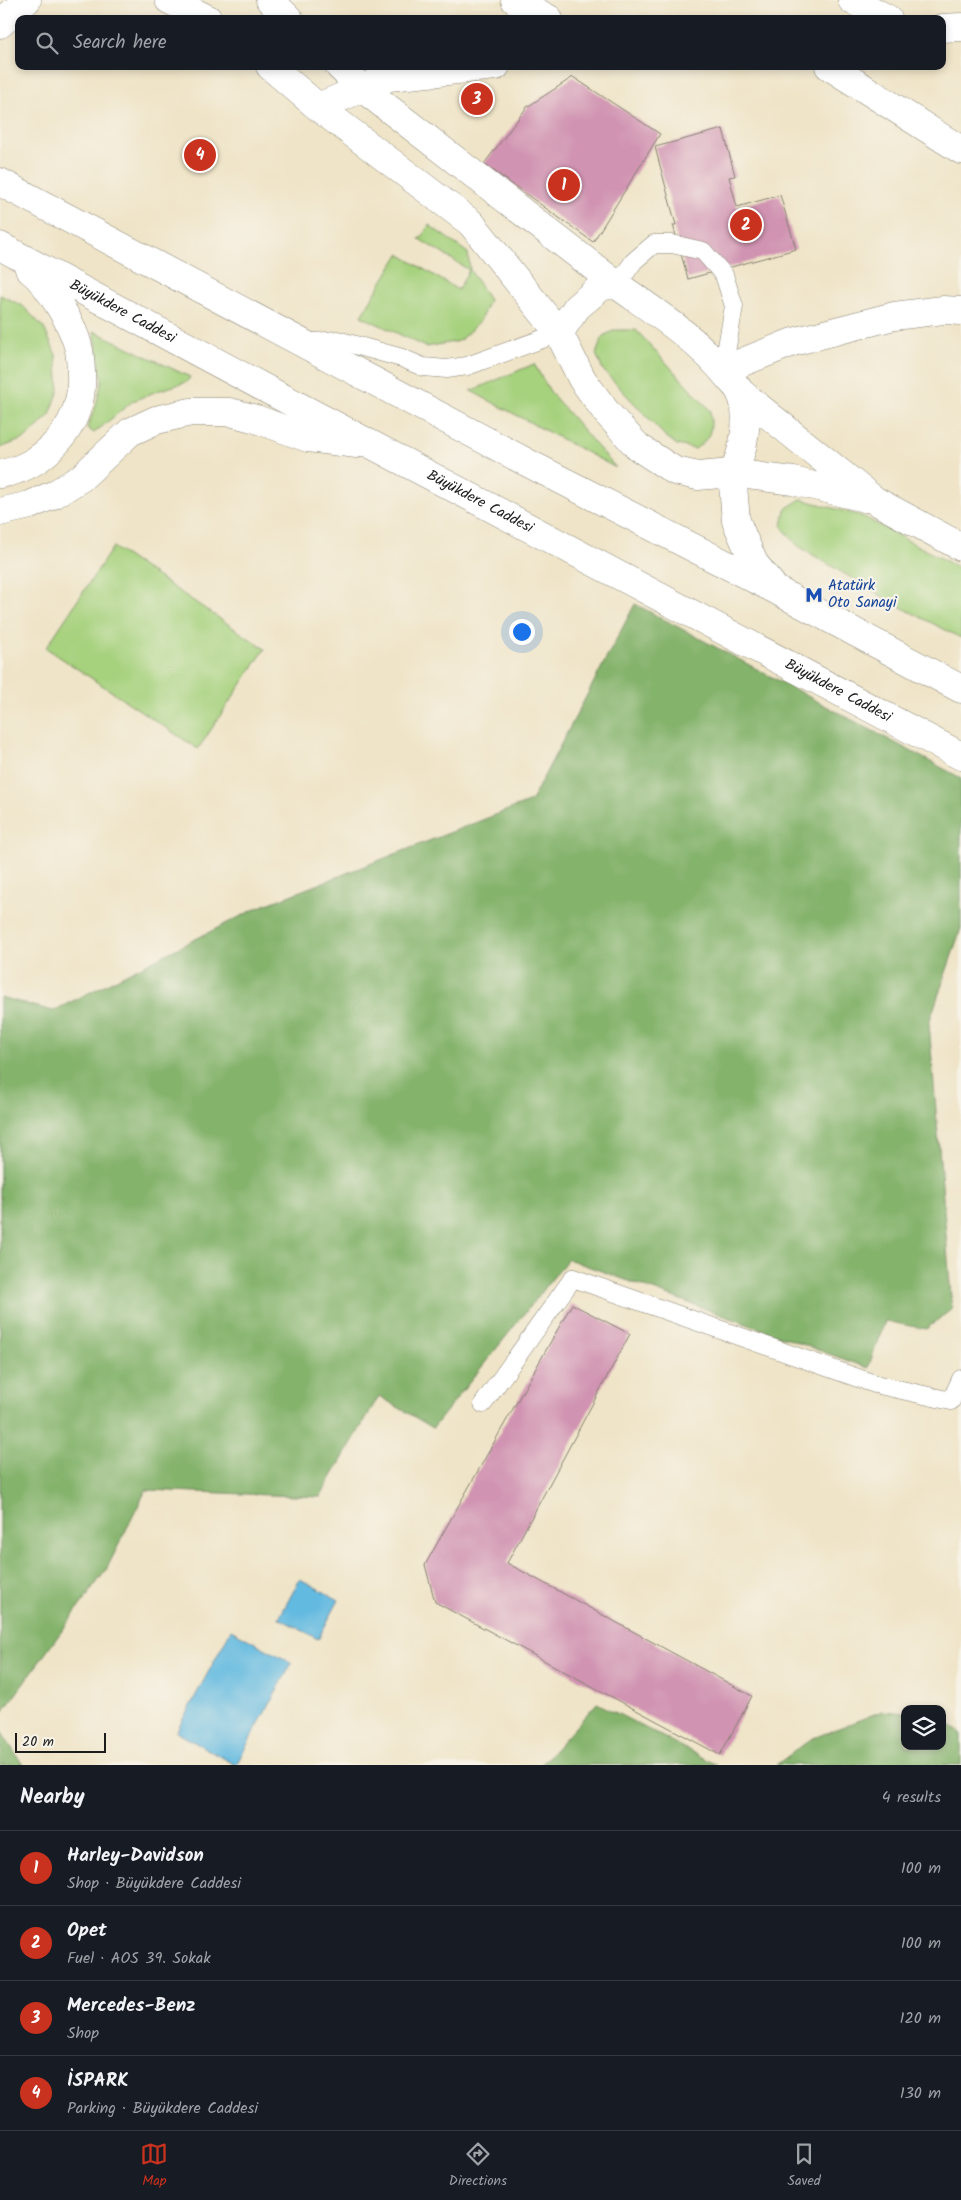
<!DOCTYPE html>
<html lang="en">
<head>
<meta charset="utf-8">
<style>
  :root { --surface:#171b24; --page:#242831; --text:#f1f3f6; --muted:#9ea1a6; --line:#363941; --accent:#c8321e }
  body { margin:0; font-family:Kalam,sans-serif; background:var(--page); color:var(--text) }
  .controls { position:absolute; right:15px; bottom:15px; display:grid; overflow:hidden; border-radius:10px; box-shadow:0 2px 8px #0003 }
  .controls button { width:45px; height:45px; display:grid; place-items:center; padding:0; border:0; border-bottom:1px solid var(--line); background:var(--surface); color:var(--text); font:25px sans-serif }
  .scale { position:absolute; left:15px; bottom:12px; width:91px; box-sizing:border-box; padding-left:5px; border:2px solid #1c1c1c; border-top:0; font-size:14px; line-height:18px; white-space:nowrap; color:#1c1c1c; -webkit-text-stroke:4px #f7f3e8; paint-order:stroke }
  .you { position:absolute; left:521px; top:631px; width:18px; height:18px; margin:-12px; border:4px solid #fff; border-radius:50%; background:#1a73e8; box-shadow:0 0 0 8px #1a73e833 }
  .badge { display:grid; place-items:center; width:32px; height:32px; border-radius:50%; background:var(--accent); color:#fff; font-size:16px; font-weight:700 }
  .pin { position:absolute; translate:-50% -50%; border:2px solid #fff; box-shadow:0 1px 5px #0006 }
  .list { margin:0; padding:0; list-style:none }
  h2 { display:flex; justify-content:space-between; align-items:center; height:65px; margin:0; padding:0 20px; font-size:21px }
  h2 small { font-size:16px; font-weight:400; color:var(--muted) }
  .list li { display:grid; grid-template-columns:32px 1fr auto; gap:15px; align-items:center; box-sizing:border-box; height:75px; padding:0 20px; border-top:1px solid var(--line) }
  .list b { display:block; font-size:19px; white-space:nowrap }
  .list p { margin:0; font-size:16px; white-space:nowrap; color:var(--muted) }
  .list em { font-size:16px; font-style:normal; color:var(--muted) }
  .icon { flex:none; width:28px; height:28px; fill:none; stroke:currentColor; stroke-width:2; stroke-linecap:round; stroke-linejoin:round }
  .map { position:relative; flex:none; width:961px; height:1765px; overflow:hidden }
  .search { position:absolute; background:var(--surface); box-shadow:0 2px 8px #0003; left:15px; right:15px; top:15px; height:55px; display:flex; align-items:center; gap:12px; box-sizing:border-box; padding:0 18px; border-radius:10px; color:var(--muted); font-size:19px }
  .sheet { height:365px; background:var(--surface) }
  nav { display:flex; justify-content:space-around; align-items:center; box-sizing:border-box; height:70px; border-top:1px solid var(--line); background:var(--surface); font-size:14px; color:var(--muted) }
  nav a { display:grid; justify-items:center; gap:2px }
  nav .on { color:var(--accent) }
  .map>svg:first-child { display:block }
  .green { fill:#a6d17d; stroke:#61764c }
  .forest { fill:#84b36c; stroke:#506844 }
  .water { fill:#63bae0; stroke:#406b7e }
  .building { fill:#d093b1 }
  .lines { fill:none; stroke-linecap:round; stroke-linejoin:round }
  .service-casing { stroke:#868072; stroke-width:19 }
  .minor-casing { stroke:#868072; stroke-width:29 }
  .tertiary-casing { stroke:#868072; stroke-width:29 }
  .primary-casing { stroke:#868072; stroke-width:29 }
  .service { stroke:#fff; stroke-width:18 }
  .minor { stroke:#fff; stroke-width:28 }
  .tertiary { stroke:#fff; stroke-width:28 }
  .primary { stroke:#fff; stroke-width:28 }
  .labels { text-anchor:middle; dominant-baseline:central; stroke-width:4.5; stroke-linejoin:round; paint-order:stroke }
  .street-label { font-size:15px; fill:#1c1c1c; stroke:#f7f3e8 }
  .transit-label { font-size:15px; fill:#164399; stroke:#f7f3e8; text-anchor:start }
</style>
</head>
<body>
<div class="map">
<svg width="961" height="1765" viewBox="0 0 961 1765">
  <rect width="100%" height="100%" fill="#f7f3e8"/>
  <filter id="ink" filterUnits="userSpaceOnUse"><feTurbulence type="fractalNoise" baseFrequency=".02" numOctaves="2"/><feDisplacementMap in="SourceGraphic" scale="10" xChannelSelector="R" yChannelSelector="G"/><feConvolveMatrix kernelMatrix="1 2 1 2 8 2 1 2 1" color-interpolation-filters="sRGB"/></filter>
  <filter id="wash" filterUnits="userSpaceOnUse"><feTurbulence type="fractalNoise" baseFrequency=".0096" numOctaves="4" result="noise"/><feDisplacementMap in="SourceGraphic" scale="20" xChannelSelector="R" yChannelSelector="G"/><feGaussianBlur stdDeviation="1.12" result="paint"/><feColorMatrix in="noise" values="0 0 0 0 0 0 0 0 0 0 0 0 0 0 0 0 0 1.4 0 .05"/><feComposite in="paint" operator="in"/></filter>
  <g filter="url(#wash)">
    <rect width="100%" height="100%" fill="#efe4c7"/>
    <path class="green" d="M429 225 468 253 470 270 489 300 480 321 459 341 426 347 361 316 399 254 458 290 469 270 419 239 423 236Z
      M0 295 23 306 44 328 56 355 59 390 50 415 26 438 0 448Z
      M615 330H636L710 410C712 430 712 437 695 449L677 445 665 436 603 370 596 354 603 336Z
      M94 331 190 377 187 382 157 391 133 401 94 433 87 428 96 405 102 380Z
      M534 364 551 393 616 468 471 391Z
      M801 499 862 516 961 569V638L895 604 798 546 782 527 785 509Z
      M113 547 265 649 198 749 46 648Z"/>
    <path class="forest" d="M635 604 961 778V928L929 1023 952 1309 926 1329 885 1321 868 1368 568 1259 433 1428 379 1396 320 1497 146 1490 106 1570 0 1716V997L53 1011 257 908 531 801Z
      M597 1703 717 1765H541Z
      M882 1711 905 1713V1746H942V1719L961 1733V1765H776L811 1739Z
      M0 1730 23 1765H0Z"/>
    <path class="water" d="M300 1579 339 1600 318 1639 279 1618Z
      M231 1630 292 1663 236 1765 176 1732Z"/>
    <g id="blocks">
      <path class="building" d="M573 77 660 134 593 242 484 164 527 107Z
        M723 129 735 176 729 177 737 207 780 195 796 249 688 279 673 225H676L655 147Z
        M572 1304 630 1334 507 1563 752 1696 720 1755 435 1602 425 1565Z"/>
    </g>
  </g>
  <g filter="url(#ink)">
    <use href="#blocks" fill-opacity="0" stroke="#868072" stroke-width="1"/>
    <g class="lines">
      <g class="service-casing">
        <path id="service" d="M617 285 634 261 654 244H672L703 251 724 275 734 306 723 370
          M305 343 337 340 402 358 423 367 447 369 467 366 559 333
          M483 1404 573 1278 875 1384 951 1401 961 1379"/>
      </g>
      <g class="minor-casing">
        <path id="minor" d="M169 0 208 19
          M270 0 289 19
          M515 0 549 19
          M852 0 888 19
          M942 28 961 27
          M270 66 318 107 471 223 559 333 582 379 607 413 638 447 675 471 698 476 732 473C744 454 751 413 740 392 738 387 732 382 728 377 698 339 656 313 617 285L602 286 577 307 559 333
          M339 66 362 88 617 285
          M829 66 961 150
          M318 107 389 77 496 66
          M723 370 793 342 894 316 943 310 961 311
          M740 392 874 500 961 547
          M732 473 793 481 865 498"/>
      </g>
      <g class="tertiary-casing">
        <path id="tertiary" d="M0 24 27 0"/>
      </g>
      <g class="primary-casing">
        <g id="primary">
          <path d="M0 182 526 462 776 590 961 689"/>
          <path id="s1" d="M0 246 270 391 961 756"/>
          <path d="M732 473 736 521 754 563 772 585"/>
          <path d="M0 474C39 468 73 435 80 396 82 386 81 361 79 350 74 326 49 284 29 269"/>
          <path d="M0 512 30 505 55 494 81 478 130 432 156 420 191 412H230L256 419 308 438 357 444"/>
        </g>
      </g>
      <use href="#service" class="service"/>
      <use href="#minor" class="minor"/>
      <use href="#tertiary" class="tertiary"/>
      <use href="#primary" class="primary"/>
    </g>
  </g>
  <defs>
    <g id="metro-bare" transform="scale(1.35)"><path d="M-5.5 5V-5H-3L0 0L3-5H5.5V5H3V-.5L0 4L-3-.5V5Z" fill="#1a4fb4" stroke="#f7f3e8" stroke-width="2.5" paint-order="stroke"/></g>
  </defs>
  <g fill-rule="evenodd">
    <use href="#metro-bare" x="814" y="595"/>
  </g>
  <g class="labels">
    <g class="street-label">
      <text stroke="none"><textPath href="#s1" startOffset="139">Büyükdere Caddesi</textPath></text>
      <text stroke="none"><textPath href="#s1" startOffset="544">Büyükdere Caddesi</textPath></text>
      <text stroke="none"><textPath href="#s1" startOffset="949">Büyükdere Caddesi</textPath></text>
    </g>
    <g class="transit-label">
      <text x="828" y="586">Atatürk<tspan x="828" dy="17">Oto Sanayi</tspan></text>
    </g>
  </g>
</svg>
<div class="controls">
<button><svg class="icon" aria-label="layers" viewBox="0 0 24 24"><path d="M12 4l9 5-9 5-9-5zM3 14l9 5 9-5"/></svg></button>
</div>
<div class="scale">20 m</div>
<div class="you"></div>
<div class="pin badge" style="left:564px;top:185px">1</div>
<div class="pin badge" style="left:746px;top:225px">2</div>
<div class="pin badge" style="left:477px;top:99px">3</div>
<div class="pin badge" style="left:200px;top:155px">4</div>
<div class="search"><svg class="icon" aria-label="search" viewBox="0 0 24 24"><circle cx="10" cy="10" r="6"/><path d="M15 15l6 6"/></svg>Search here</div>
</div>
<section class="sheet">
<h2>Nearby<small>4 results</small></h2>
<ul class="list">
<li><span class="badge">1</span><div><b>Harley-Davidson</b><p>Shop · Büyükdere Caddesi</p></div><em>100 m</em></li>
<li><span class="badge">2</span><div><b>Opet</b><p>Fuel · AOS 39. Sokak</p></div><em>100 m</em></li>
<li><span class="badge">3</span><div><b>Mercedes-Benz</b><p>Shop</p></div><em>120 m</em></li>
<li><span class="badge">4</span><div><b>İSPARK</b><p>Parking · Büyükdere Caddesi</p></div><em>130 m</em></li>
</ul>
</section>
<nav>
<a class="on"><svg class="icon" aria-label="map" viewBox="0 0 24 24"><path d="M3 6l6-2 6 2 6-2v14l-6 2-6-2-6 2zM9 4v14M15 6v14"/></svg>Map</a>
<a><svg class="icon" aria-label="directions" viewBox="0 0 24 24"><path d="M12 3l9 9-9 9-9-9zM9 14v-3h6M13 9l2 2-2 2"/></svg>Directions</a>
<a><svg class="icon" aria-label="saved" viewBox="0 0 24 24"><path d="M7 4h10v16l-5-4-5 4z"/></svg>Saved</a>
</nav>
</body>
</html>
